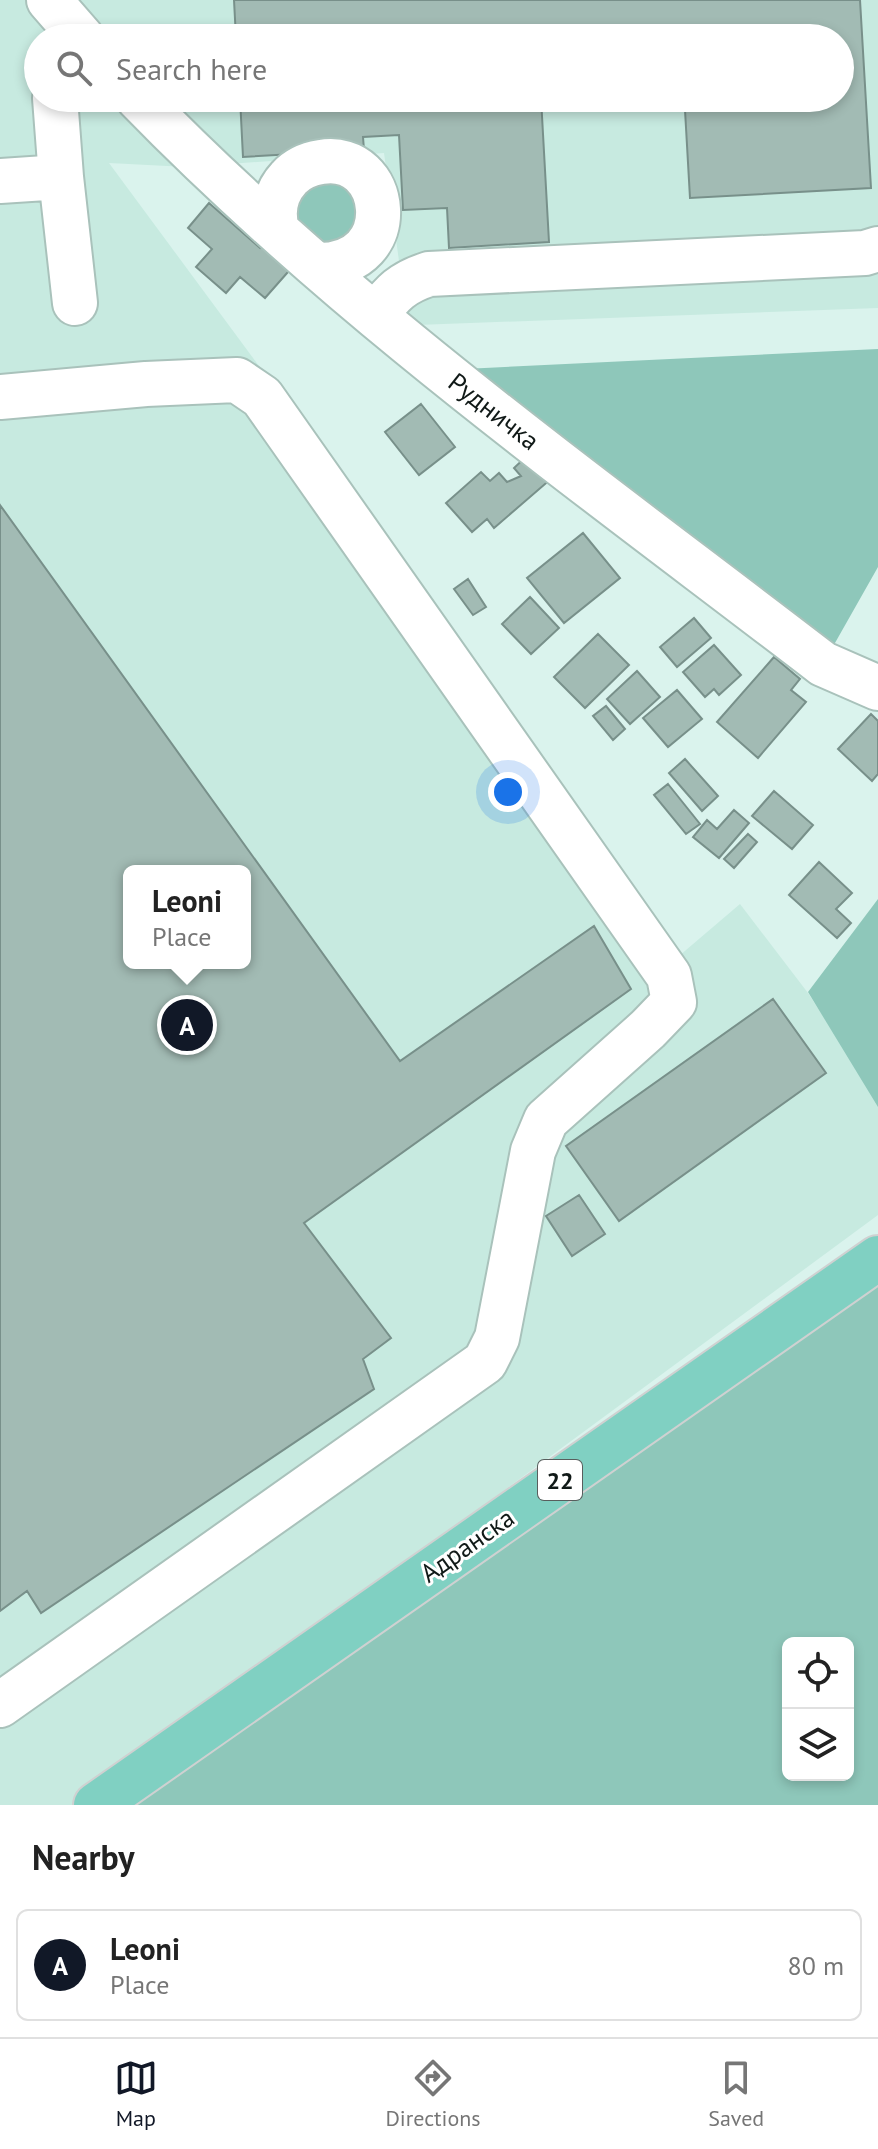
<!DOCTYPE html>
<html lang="en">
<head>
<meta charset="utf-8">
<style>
  :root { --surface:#fff; --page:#f2f2f2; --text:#222; --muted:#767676; --line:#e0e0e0; --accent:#111827 }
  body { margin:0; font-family:"PT Sans",sans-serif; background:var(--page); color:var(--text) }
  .controls { position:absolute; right:24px; bottom:24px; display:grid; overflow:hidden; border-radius:12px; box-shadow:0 4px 12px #0003 }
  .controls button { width:72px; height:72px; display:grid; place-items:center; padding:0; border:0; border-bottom:2px solid var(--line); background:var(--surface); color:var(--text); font:40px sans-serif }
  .you { position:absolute; left:508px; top:792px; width:28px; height:28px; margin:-20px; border:6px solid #fff; border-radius:50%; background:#1a73e8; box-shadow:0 0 0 12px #1a73e833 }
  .badge { display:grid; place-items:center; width:52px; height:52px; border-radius:50%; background:var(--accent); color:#fff; font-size:26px; font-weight:700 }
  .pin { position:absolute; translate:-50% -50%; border:4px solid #fff; box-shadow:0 2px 8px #0006 }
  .popup { position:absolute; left:123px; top:865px; width:128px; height:104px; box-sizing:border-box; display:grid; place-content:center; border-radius:12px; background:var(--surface); filter:drop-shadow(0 2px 6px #0005); font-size:26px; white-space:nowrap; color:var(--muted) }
  .popup b { font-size:30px; color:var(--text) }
  .popup::after { content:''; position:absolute; left:50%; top:100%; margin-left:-16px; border:16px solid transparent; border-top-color:var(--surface) }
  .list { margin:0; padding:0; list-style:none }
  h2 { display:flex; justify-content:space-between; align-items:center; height:104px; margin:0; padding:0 32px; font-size:34px }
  h2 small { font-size:26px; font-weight:400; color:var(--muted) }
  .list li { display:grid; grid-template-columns:52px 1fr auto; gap:24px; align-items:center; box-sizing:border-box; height:112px; margin:0 16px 16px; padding:0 16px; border:2px solid var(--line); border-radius:12px }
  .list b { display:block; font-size:30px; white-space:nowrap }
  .list p { margin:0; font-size:26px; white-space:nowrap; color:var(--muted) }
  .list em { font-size:26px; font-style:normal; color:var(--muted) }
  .icon { flex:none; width:44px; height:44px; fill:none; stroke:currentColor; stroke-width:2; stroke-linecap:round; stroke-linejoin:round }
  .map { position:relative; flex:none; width:878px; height:1805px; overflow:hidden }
  .search { position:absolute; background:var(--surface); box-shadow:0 4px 12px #0003; left:24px; right:24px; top:24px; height:88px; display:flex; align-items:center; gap:20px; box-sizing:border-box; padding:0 28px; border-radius:44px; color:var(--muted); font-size:30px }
  .sheet { height:232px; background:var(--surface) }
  nav { display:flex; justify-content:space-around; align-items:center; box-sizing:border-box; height:112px; border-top:2px solid var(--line); background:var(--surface); font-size:22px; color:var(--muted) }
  nav a { display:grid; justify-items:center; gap:4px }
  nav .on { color:var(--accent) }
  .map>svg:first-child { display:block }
  .built { fill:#c7eae0; fill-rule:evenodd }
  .green { fill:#8ec7ba; fill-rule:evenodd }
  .building { fill:#a2bbb4; stroke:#78908a; stroke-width:2; fill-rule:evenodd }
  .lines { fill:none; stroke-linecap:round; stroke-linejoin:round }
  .minor-casing { stroke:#a9c2bb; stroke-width:48 }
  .major-casing { stroke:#cfd1d1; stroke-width:48 }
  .minor { stroke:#fff; stroke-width:44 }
  .major { stroke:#80d0c2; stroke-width:44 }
  .labels { text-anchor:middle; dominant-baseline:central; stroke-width:6; stroke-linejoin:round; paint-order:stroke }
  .shield { fill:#fff; stroke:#585e5d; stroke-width:2 }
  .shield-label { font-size:24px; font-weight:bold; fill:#101917 }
  .street-label { font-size:26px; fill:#101917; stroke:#fff }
</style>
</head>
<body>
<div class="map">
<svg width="878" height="1805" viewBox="0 0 878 1805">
  <rect width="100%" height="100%" fill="#daf3ed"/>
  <path class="built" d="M0 0H49L82 38H38V98H138L206 168 109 163 417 580 679 956 740 904 808 993 878 1100V1215L77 1805H0ZM129 871H245V963H129Z
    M53 0H878V308L417 325 408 313 404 297 384 153 228 164 143 98H840V38H85Z"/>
  <path class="green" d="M308 164 378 202 334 265 276 201Z
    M878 349V567L831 650 464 369Z
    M878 899V1107L808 992Z
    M878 1261V1805H96ZM788 1643H848V1775H788Z"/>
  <path class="building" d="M234 0H860L871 188 690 198 685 110 718 108 717 98H840V38H236Z
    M240 98H541L549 242 449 248 447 208 403 210 399 135 363 137 364 150 243 157Z
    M209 203 260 248 268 240 295 264 265 298 240 277 226 293 196 267 212 249 188 228Z
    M421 404 455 447 419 475 385 432Z
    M530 453 552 478 494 528 487 519 472 532 446 503 481 472 490 481 499 473 507 482 521 476 514 468Z
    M0 505 400 1061 594 926 631 989 304 1223 391 1338 363 1359 374 1389 41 1613 27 1591 0 1611ZM129 871H245V963H129Z
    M583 533 620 578 564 623 527 578Z
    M468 579 486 607 473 615 454 589Z
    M530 597 559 628 531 654 502 624Z
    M694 618 711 638 677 667 660 647Z
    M598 634 629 665 585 708 554 677Z
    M714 645 741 675 719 695 714 689 705 697 683 672Z
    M774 657 800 679 791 690 806 702 758 758 717 722Z
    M637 671 660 697 630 724 607 699Z
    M677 690 702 719 668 747 643 718Z
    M606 706 625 729 613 740 593 716Z
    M871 714 878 721V774L872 781 838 749Z
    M685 759 718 796 702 811 669 773Z
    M668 784 700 824 686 834 654 795Z
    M774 791 813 825 792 849 752 816Z
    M734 810 749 823 719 858 693 837 707 820 717 829Z
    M748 834 757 842 734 868 724 859Z
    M819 862 852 893 836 909 851 923 837 938 789 895Z
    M773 999 826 1073 619 1221 566 1146Z
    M579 1195 605 1234 572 1256 546 1216Z"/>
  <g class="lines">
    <g class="minor-casing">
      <path id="minor" d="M49 0 82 38
        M55 98 61 177 75 303
        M138 98C345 311 589 484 823 664L878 688
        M0 181 61 177
        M277 230C272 211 275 193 289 178 297 169 308 164 321 162 390 150 405 266 318 265
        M376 314C393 293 401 283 429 274L865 253 878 249
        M0 397 146 384 237 380 262 397 669 976 674 1002 648 1029 546 1120 533 1151 497 1338 485 1362 0 1705"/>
    </g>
    <g class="major-casing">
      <path id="major" d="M96 1805 878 1258"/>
    </g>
    <use href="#minor" class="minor"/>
    <use href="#major" class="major"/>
  </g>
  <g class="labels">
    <rect class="shield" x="538" y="1460" width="44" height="40" rx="6"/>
    <g class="shield-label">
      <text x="560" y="1480">22</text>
    </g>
    <g class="street-label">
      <text transform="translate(494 411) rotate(38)">Рудничка</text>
      <text transform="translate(467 1545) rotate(-35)">Адранска</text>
    </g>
  </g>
</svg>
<div class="controls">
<button><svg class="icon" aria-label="locate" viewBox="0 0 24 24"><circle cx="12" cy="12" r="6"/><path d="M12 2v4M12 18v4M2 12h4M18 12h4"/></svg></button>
<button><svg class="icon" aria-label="layers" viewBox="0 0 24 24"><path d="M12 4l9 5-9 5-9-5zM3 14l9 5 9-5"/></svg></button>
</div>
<div class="you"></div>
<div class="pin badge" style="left:187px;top:1025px">A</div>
<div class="popup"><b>Leoni</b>Place</div>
<div class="search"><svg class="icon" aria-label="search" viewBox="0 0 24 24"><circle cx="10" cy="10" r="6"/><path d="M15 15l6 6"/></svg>Search here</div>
</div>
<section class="sheet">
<h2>Nearby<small></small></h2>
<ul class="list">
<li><span class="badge">A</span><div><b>Leoni</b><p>Place</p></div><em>80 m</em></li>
</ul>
</section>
<nav>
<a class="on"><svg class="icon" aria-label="map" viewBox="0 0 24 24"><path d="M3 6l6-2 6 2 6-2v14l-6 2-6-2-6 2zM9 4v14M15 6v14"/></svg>Map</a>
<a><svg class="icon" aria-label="directions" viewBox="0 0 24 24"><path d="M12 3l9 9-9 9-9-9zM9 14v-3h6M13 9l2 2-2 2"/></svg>Directions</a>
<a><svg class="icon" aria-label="saved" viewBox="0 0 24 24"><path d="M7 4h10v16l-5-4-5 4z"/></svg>Saved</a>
</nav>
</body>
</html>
